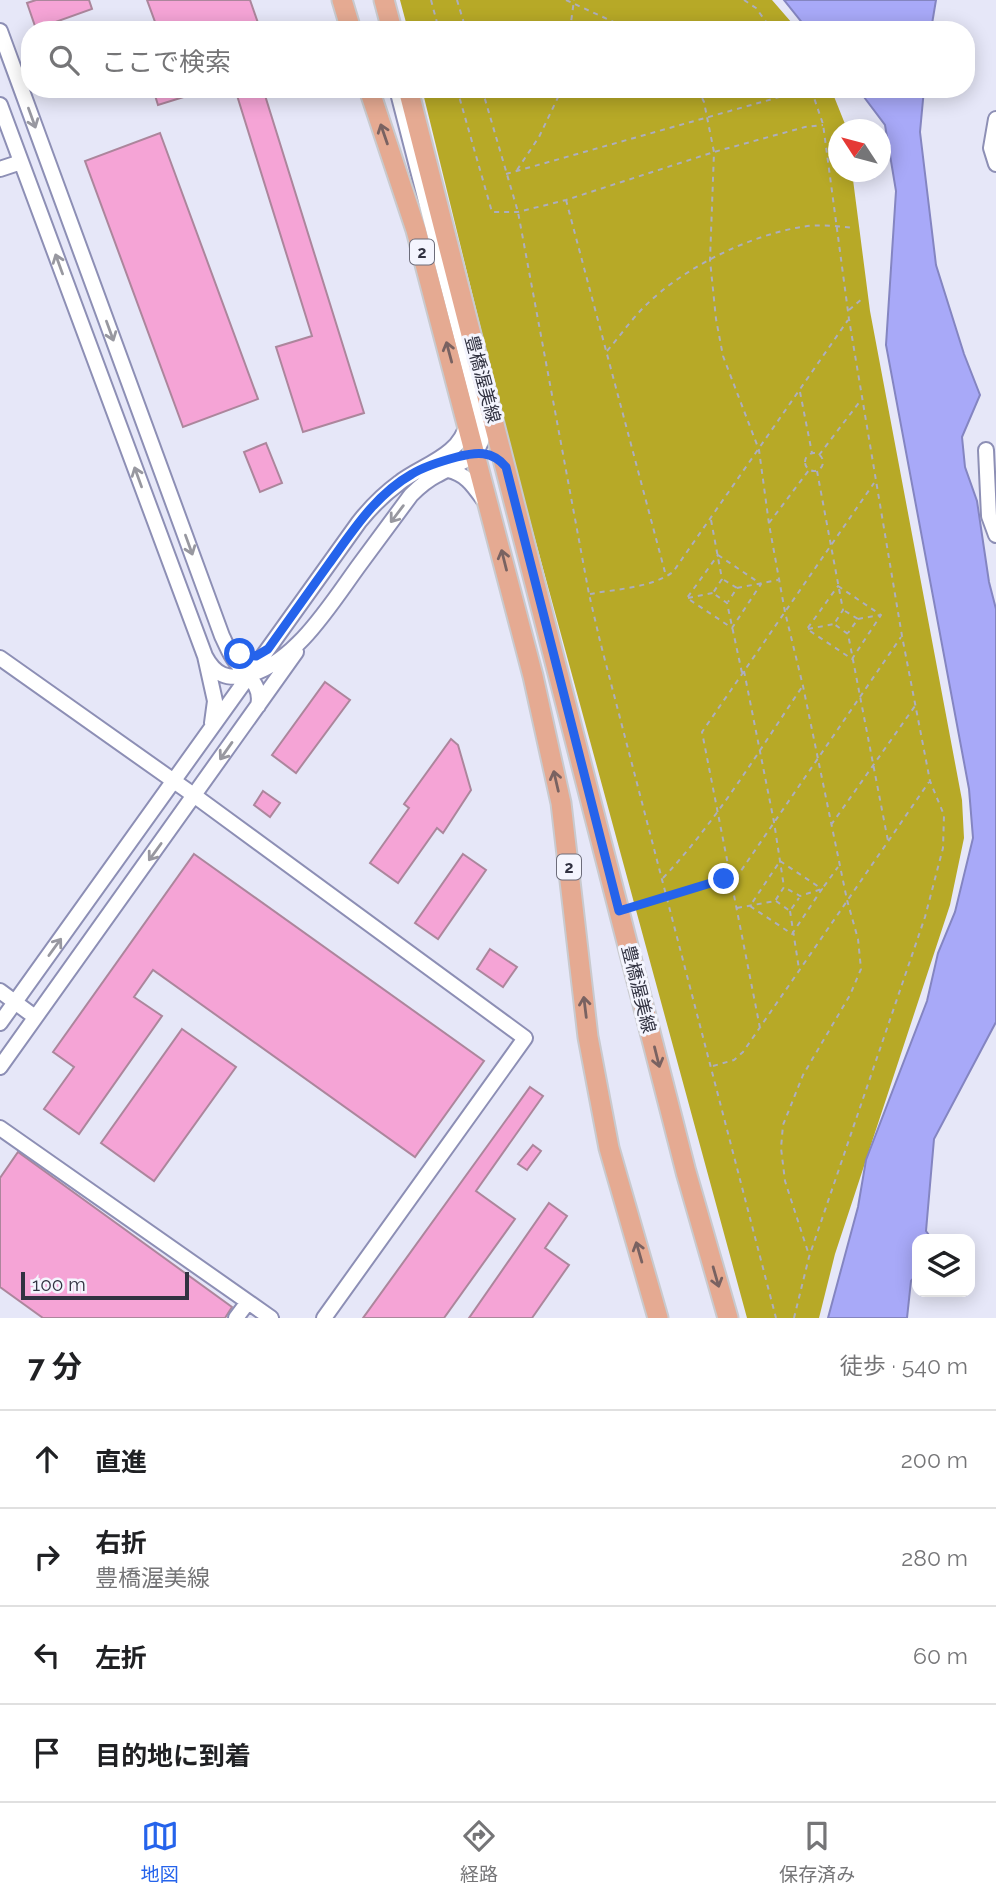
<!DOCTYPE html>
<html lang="ja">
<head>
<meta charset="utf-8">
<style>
  :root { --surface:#fff; --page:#f6f6f6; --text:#202124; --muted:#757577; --line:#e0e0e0; --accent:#2563eb }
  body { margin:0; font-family:Raleway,"Noto Sans JP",sans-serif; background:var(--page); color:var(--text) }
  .controls { position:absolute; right:21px; bottom:21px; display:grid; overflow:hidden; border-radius:14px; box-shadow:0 4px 18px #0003 }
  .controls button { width:63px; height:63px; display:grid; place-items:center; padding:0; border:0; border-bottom:2px solid var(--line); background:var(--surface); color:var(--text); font:35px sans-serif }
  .compass { position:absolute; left:828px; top:119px; width:63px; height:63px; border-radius:50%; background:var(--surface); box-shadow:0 4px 18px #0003; rotate:306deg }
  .scale { position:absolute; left:21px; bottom:18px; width:168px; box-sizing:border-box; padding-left:7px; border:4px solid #313241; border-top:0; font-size:19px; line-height:24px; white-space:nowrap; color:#313241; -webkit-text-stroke:5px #f4f5fe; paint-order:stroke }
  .stop { position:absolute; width:21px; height:21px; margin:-16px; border:5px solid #2563eb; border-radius:50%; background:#fff }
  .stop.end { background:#2563eb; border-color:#fff; box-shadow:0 2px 7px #0008 }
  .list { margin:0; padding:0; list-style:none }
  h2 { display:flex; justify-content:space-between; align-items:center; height:91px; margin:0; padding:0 28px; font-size:30px }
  h2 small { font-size:23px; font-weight:400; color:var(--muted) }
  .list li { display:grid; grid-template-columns:46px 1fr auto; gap:21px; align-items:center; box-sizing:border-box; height:98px; padding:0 28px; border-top:2px solid var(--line) }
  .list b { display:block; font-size:26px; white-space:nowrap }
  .list p { margin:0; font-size:23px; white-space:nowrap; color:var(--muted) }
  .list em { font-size:23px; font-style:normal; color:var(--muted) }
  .icon { flex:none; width:38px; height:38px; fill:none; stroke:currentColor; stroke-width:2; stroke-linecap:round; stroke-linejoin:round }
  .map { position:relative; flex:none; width:996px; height:1318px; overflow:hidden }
  .search { position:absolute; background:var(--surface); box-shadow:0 4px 18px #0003; left:21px; right:21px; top:21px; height:77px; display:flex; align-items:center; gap:18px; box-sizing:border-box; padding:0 24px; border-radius:28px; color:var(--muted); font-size:26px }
  .sheet { height:483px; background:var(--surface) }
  nav { display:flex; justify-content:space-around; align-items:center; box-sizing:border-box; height:98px; border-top:2px solid var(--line); background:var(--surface); font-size:19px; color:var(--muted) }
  nav a { display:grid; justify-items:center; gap:4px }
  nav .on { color:var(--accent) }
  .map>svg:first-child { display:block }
  .forest { fill:#b7a927 }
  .water { fill:#a8a9f8; stroke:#8485c1; stroke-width:2 }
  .building { fill:#f5a4d6; stroke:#ac869c; stroke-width:2 }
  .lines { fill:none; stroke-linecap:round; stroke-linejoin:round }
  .minor-casing { stroke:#8d8fb5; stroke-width:18 }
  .major-casing { stroke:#c9cace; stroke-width:23 }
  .path { stroke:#adaebe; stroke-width:2; stroke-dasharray:5 5; stroke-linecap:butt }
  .minor { stroke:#fff; stroke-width:14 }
  .major { stroke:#e5aa92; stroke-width:19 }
  .oneway { stroke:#9898a0 }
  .oneway2 { stroke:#796261 }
  .route { stroke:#2563eb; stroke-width:9 }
  .labels { text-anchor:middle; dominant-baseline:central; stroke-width:6; stroke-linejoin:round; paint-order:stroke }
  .shield { fill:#f4f5fe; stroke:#6c6c7a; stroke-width:2 }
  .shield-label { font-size:16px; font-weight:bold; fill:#313241 }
  .street-label { font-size:18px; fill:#313241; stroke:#f4f5fe }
</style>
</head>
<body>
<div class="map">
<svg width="996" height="1318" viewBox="0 0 996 1318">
  <rect width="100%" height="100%" fill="#e6e7f8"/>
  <path class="forest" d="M400 0H772L798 30H408Z
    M422 89H831L847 129 838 130V172H852L870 311 962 800 964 838 950 905 835 1254 819 1318H747L510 447Z"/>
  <path class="water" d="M784 0H936L931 30H808Z
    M858 89H924L920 132 936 265 964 354 980 395 962 437 965 467 977 501 989 582 996 609V1022L934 1139 926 1231 932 1239H917V1274L911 1281 907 1318H828L858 1207 866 1160 927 1001 938 953 955 912 973 838 969 789 886 345 896 191 885 125Z"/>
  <path class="building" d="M36 0H89L92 9 36 29 27 3Z
    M147 0H250L258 23 239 30H158Z
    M153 89H203V91L158 105Z
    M235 89H263L364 413 303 432 276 347 312 336Z
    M160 133 258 399 183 427 85 161Z
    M266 443 282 483 260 492 244 452Z
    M325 682 350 700 296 773 272 755Z
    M451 739 458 745 471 790 443 833 437 828 398 883 370 863 409 808 404 804Z
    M263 791 280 803 270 817 254 805Z
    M194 854 484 1061 415 1157 153 970 134 997 162 1016 79 1134 44 1109 74 1067 53 1052Z
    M463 854 486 870 438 939 415 923Z
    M490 949 517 967 503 987 477 969Z
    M182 1029 236 1067 154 1181 101 1143Z
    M530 1087 543 1096 476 1191 515 1219 444 1318H363Z
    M533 1145 541 1151 527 1170 518 1164Z
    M18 1152 232 1307 225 1318H43L0 1287V1178Z
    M549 1203 567 1216 545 1248 569 1265 532 1318H469Z"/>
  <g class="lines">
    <g class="minor-casing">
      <path id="minor" d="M0 31 222 636C226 644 230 655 236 662 247 676 263 686 258 706
        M0 105 205 656 215 701 212 723
        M996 119 991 148 996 164
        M0 169 21 162
        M986 450 989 516 996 535
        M448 470C466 474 473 485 483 499
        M205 656C215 675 227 680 248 675 296 663 332 602 360 564 377 541 394 518 411 495 419 487 427 480 437 475 463 461 486 456 483 422L397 89
        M0 658 195 796 525 1038 324 1318
        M0 991 35 1017
        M0 1023 359 522C371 507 384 494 399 483 422 465 461 456 467 423
        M0 1067 296 652
        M0 1128 271 1318
        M236 1318 248 1302"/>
    </g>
    <g class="major-casing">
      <path id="major" d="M342 0 351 30
        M384 0 392 30
        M369 89 416 230 533 676 561 803 588 1037 609 1148 658 1318
        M408 89 686 1172 728 1318"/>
    </g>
    <path class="path" d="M431 0 439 30
      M457 0 466 30
      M566 0 631 30
      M744 0 756 8 772 30
      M570 30 574 0
      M457 89 492 212H518L566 200 714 152 805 127 823 125
      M482 89 518 212 589 594 600 641 776 1318
      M698 89 704 102 714 152 710 260 716 319 723 356 759 450 769 524 785 612 803 686 847 900 858 939 861 969 850 995 803 1075 783 1125 781 1148 785 1181 809 1255
      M517 170 539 137 562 89
      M506 174 808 89
      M566 200 666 576
      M849 310 863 298
      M607 351C620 336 631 320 645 306 683 268 748 236 801 227 817 224 837 226 854 228
      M800 392 812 453
      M805 462a9 9 0 1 1 18 0a9 9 0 1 1-18 0Z
      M819 455 861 400
      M817 471 843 610 834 624 848 634 888 841
      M711 520 722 579 713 593 727 603 742 673
      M769 523 809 470
      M718 555 761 584 732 628 687 598Z
      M724 580 737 588 728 602
      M838 586 881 615 852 659 807 629Z
      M737 588 778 580
      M590 594C616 589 651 588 673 572L848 320
      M688 598 713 593
      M845 611 858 619 848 633
      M858 619 880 615
      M808 629 834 624
      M744 671 774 822 784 887
      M831 825 915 706
      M780 861 822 889 792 934 750 906Z
      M663 878C717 821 758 752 802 687
      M776 901 790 911 799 898
      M634 906 724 879 732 884 901 637
      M737 908 775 901 784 887 800 896 822 889 838 867
      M790 911 799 969
      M760 1028 702 732 874 483
      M713 1066 734 1060 743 1052 929 782
      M794 1318 809 1257 925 917 943 848 944 815 930 781 902 636 849 319 823 124 811 89"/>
    <use href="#minor" class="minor"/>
    <use href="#major" class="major"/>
  </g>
  <defs><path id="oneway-shaft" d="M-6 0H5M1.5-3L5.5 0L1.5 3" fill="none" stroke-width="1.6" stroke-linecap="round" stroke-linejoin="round" transform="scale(1.75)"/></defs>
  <g class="oneway">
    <use href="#oneway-shaft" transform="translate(32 118) rotate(70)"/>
    <use href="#oneway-shaft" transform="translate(59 264) rotate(-110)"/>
    <use href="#oneway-shaft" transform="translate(110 331) rotate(70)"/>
    <use href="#oneway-shaft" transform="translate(138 477) rotate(-110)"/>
    <use href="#oneway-shaft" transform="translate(397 514) rotate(127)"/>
    <use href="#oneway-shaft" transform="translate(189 545) rotate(70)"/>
    <use href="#oneway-shaft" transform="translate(226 751) rotate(125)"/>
    <use href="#oneway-shaft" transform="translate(155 852) rotate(126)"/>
    <use href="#oneway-shaft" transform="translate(55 947) rotate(-54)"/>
  </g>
  <g class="oneway2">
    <use href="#oneway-shaft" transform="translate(384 134) rotate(-109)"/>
    <use href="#oneway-shaft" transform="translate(449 352) rotate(-105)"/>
    <use href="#oneway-shaft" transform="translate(504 560) rotate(-104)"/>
    <use href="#oneway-shaft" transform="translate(556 781) rotate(-103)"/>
    <use href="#oneway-shaft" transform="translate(585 1007) rotate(-97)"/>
    <use href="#oneway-shaft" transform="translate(657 1057) rotate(76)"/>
    <use href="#oneway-shaft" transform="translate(639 1252) rotate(-106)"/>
    <use href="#oneway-shaft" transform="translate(716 1277) rotate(74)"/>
  </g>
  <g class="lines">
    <path class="route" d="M240 654 256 656 268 649C288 621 308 593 328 565 352 532 375 495 412 474 425 466 442 461 457 457 476 452 492 450 506 467L619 911 724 879"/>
  </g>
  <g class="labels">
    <g class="shield">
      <rect x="410" y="239.5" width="24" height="25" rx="5"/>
      <rect x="557" y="854.5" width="24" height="25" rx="5"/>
    </g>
    <g class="shield-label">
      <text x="422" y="252">2</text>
      <text x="569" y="867">2</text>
    </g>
    <g class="street-label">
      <text transform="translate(483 379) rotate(75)">豊橋渥美線</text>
      <text transform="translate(639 989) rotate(76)">豊橋渥美線</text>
    </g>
  </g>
</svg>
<div class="controls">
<button><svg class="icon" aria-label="layers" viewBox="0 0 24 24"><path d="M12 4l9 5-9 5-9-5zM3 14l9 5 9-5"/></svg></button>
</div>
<svg class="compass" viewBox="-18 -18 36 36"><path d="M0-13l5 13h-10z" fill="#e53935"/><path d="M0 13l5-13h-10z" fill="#757577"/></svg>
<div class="scale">100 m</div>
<div class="stop" style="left:240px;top:654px"></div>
<div class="stop end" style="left:724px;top:879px"></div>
<div class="search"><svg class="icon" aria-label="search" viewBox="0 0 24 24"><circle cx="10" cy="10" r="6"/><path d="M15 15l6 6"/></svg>ここで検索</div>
</div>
<section class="sheet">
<h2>7 分<small>徒歩 · 540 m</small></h2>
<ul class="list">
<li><svg class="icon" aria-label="ahead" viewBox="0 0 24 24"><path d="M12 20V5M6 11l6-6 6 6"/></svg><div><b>直進</b></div><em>200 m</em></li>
<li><svg class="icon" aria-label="right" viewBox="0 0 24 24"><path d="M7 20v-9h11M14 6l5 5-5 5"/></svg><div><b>右折</b><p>豊橋渥美線</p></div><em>280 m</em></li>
<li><svg class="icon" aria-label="left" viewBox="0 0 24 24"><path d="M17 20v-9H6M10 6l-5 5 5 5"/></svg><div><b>左折</b></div><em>60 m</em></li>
<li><svg class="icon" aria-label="arrive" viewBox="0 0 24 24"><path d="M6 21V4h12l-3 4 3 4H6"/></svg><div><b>目的地に到着</b></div></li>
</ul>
</section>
<nav>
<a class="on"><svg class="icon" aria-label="map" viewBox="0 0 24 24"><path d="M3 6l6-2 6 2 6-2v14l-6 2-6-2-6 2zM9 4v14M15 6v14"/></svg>地図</a>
<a><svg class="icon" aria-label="directions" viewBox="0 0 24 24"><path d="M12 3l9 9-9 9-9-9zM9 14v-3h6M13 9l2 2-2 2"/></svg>経路</a>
<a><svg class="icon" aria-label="saved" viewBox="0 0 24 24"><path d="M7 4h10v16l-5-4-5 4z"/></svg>保存済み</a>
</nav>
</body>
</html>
